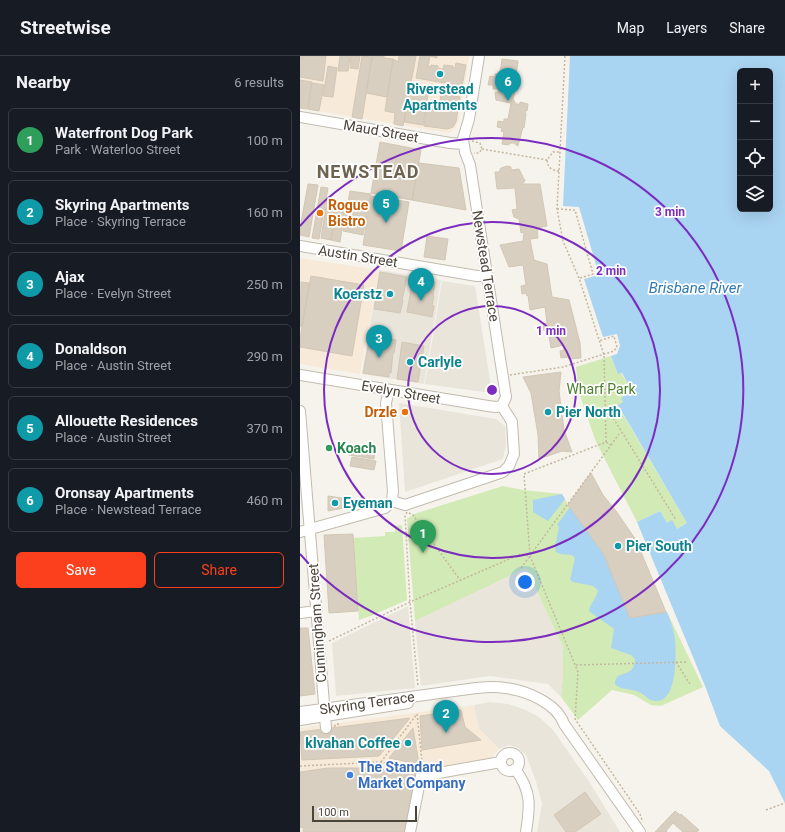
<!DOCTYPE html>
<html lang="en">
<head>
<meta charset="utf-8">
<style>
  :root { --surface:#171b24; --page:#20242c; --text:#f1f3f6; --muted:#9ea1a6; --line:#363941; --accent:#fc3f1d }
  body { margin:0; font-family:Roboto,sans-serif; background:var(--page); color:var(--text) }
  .controls { position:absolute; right:12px; top:12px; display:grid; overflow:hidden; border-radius:6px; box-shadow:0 4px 16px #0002 }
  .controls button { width:36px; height:36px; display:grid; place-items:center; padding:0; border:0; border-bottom:1px solid var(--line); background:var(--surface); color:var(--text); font:20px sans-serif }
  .scale { position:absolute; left:12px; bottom:10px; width:105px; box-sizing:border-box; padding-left:4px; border:2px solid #4b4439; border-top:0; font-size:11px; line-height:14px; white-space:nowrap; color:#4b4439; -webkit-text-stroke:3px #fff; paint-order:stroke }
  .you { position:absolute; left:225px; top:526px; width:14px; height:14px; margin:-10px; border:3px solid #fff; border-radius:50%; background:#1a73e8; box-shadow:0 0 0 6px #1a73e833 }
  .badge { display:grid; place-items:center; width:26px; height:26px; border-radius:50%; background:var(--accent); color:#fff; font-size:13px; font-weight:700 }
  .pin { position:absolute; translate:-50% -33px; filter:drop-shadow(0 1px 2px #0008) }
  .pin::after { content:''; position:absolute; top:21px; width:14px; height:12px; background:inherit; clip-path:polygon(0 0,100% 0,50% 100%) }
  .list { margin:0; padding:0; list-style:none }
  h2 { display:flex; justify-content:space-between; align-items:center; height:52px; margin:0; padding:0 16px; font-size:17px }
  h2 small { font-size:13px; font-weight:400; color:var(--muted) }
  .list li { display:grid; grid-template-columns:26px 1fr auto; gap:12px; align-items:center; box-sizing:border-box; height:64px; margin:0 8px 8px; padding:0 8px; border:1px solid var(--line); border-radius:6px }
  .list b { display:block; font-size:15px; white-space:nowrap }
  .list p { margin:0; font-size:13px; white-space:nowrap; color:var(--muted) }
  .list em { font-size:13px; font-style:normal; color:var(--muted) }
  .actions { display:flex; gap:8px; padding:12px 16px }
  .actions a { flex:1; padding:9px 0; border:1px solid var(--accent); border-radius:6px; text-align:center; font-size:14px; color:var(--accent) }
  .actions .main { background:var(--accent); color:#fff }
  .icon { flex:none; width:22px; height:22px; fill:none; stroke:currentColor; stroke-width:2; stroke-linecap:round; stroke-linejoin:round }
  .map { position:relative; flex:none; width:485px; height:776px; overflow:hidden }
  header { display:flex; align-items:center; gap:24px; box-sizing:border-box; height:56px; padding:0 20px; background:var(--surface); border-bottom:1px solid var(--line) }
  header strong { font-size:19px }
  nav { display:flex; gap:22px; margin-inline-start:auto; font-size:14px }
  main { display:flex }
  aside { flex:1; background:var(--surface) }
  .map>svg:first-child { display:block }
  .residential { fill:#eae5da }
  .commercial { fill:#f7ead8 }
  .green { fill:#d2eab5 }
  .water { fill:#a9d4f2; fill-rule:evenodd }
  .building { fill:#d8cfc1; stroke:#d3c7b4 }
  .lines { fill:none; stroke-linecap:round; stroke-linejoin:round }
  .minor-casing { stroke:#c2bbae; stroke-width:12 }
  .path { stroke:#c4b79f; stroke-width:1.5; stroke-dasharray:2 2; stroke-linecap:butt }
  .minor { stroke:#fff; stroke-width:10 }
  .ring { fill:none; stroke:#7b2cbf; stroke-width:2 }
  .culture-dot { fill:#0f9aa8; stroke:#fff; stroke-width:1.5 }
  .food-dot { fill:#e8710a; stroke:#fff; stroke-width:1.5 }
  .leisure-dot { fill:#2e9e5b; stroke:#fff; stroke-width:1.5 }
  .shop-dot { fill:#3f7fe0; stroke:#fff; stroke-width:1.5 }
  .labels { text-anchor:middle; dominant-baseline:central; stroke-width:3.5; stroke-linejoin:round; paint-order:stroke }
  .culture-label { font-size:14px; font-weight:bold; fill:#0d838f; stroke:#fff; text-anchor:start }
  .street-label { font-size:14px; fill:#4b4439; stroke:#fff }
  .food-label { font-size:14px; font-weight:bold; fill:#c56008; stroke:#fff; text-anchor:start }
  .park-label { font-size:14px; fill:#4a7f2a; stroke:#fff }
  .leisure-label { font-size:14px; font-weight:bold; fill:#27864d; stroke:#fff; text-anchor:start }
  .shop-label { font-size:14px; font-weight:bold; fill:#366cbe; stroke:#fff; text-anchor:start }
  .water-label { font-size:15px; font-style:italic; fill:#2e7ab2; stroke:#fff }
  .district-label { font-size:18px; font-weight:bold; letter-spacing:1px; fill:#6e6250; stroke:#fff }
  .centre { fill:#7b2cbf; stroke:#fff; stroke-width:2 }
  .ring-label { font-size:12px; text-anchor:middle; font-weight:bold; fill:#7b2cbf; stroke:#fff; stroke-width:3.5; stroke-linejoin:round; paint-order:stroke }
</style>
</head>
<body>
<header>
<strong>Streetwise</strong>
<nav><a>Map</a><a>Layers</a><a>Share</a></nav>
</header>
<main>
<aside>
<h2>Nearby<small>6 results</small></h2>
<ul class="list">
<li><span class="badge" style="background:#2e9e5b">1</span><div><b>Waterfront Dog Park</b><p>Park · Waterloo Street</p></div><em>100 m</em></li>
<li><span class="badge" style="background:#0f9aa8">2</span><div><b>Skyring Apartments</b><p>Place · Skyring Terrace</p></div><em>160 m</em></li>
<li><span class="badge" style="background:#0f9aa8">3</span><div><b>Ajax</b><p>Place · Evelyn Street</p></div><em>250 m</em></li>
<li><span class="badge" style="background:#0f9aa8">4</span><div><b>Donaldson</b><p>Place · Austin Street</p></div><em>290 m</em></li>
<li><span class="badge" style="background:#0f9aa8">5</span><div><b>Allouette Residences</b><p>Place · Austin Street</p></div><em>370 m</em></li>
<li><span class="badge" style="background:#0f9aa8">6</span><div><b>Oronsay Apartments</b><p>Place · Newstead Terrace</p></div><em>460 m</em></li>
</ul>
<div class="actions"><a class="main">Save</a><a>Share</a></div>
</aside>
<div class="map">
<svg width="485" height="776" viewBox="0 0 485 776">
  <rect width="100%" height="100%" fill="#f6f3ec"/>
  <path class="residential" d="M79 214 141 224 124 328 62 318Z
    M142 225 175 230 192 337 125 328Z
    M99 347 196 363 205 370 206 389 203 403 105 436Z
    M226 512 263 591V619L261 641 248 628 189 620 121 630 115 565Z
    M108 550 115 632 36 640 32 587Z
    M190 646 208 648 226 654 239 661 253 674 288 724 320 776H237L242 748 236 725 226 699 218 692 209 689 199 693 179 673 174 649Z"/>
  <path class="commercial" d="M0 0H169L159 63 155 72 149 77 0 52Z
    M0 202 79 214 60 318 0 308Z
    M174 649 179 673 199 693 189 705 118 718 108 776H0V672Z"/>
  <path class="green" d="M311 300 318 318 321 317 332 335 321 342 323 346 318 350 387 467 377 473 367 467 360 455 337 466 296 386 278 334 276 311Z
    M203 430 223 434 262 438 270 452 303 497 330 561 367 556 403 631 361 650 351 649 334 639 312 634 278 664 261 641 263 619V591L226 512 115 565 107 463 114 458Z
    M102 469 107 544 73 559 59 564 53 482 85 480V476H95V470Z"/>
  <path class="water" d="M270 0H485V747L469 715 420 670 405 630 337 466 360 455 367 467 372 464 377 473 387 467 318 349 323 346 321 342 332 335 322 317 318 318 311 300 317 298 320 290 317 278 303 281 284 223 299 219 279 151 263 150ZM440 15H470V153H440Z
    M262 438 265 443 248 465 233 456V444Z
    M270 451 303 497 330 561 367 556C370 564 374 574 375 583 376 597 378 645 356 645 349 645 346 640 341 637 333 632 321 635 315 628 315 613 335 623 335 603L331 599 311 592 314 573 289 555C290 547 297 542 298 534L293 530 273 526 270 524 275 502 272 499 260 498 256 496 255 492 259 471 257 469Z"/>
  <path class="building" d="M0 0H26L23 25 0 21Z
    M40 0H50L48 15H38Z
    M51 0H60L58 13 50 12Z
    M62 0 72 1 62 63 52 61Z
    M72 0H84V2L93 3 87 41 66 37Z
    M99 0H116L103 70 94 68 95 57 85 55 93 3 98 6Z
    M120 0H137V2L130 0 128 11H130L131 9 138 10V12L143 13 144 9 153 10V12H155L156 7 166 9 162 30 116 22Z
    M202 3 218 5 214 35H215L213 43 216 48H220V46L228 48 227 55H225V56L226 58 224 72 223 71 218 90 216 89 214 87H211L208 89 202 88 204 76 201 75 202 72 197 71 198 65 204 66V63H208L211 47 196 44 195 36 198 37V33H193V29H188L190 20 195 21V18H200Z
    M28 10 37 12 33 41 23 40Z
    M0 24 12 26 7 53 0 52Z
    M12 27 24 29 19 55 8 53Z
    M109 36 128 38 123 69 104 66Z
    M141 38 160 41 156 66 153 71 147 73 124 70 127 47 140 48Z
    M80 86 121 94 112 144 71 137Z
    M119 107 159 112 166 154 112 144Z
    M207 110 211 111V114L219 113 225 125 222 128H240L247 170 237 172 238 182 230 183 234 204 247 208 252 241 269 244 280 287 281 302 269 303 268 301 261 302 260 295 264 294V289L251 292 248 274 244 275 243 268 247 267 245 251 230 254 228 239 227 240 226 237 222 238 221 230 226 229 223 209 209 211 200 189 223 185 224 176 221 177 219 163 214 161 212 154 217 153 215 132 197 133 195 116H199L201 112Z
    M8 128 18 129 9 181 0 179V172Z
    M21 131 28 132 19 183 12 182Z
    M50 135 71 138 63 179 43 175Z
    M71 140 109 146 101 195 63 189Z
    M27 144 37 146 31 184 21 182Z
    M37 147 46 148 40 186 31 184Z
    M127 180 148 183 145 204 124 201Z
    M80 216 107 221 102 244 103 245 100 257 74 253Z
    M11 220 64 229 52 300 0 291V283Z
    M113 222 135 226 133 240H134L132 250H134L132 261 107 256Z
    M1 226 9 227 2 271 0 270Z
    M70 280 96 284 94 297H93L91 317H89V321L63 317Z
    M102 286 124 290 118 326 97 323Z
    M261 316 259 335 264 374 272 396 262 395 239 403 238 379 231 337 223 321Z
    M50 390 75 394 74 403 49 399Z
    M52 401 76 405 74 414 50 410Z
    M291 417 303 439 316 455 336 484 366 556 330 562 303 497 268 449Z
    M28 440 42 442 44 452 28 455Z
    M53 478 58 555 29 557 24 479Z
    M0 572H8L15 638 0 640Z
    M161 654 165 671 181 684 122 694 120 660Z
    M110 662 79 700 2 704 0 676Z
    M113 672 119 708 89 702Z
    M28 712H84L118 718 108 776H3L4 772 0 771V716Z
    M285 736 301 758 275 776H266L254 759Z
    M375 755 380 759 381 758 399 774 397 776H383L373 767 366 775 367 776H355Z"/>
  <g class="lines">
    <g class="minor-casing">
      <path id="minor" d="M179 0 169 63 163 83 165 96 170 109 206 341 202 350
        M0 61 150 87 163 88
        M0 190 177 220H188
        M0 319 188 350 196 351 202 350
        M89 334 86 347 93 435 92 445
        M0 355 26 672
        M92 445 105 449 203 416 209 410 214 398 212 366 202 350
        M0 476 85 452 92 445
        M0 557 17 555
        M0 656 176 632C186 631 195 630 205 632 225 634 257 647 264 668L340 776
        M0 664 108 647
        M201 706a9 9 0 1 1 18 0a9 9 0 1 1-18 0Z
        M215 713C232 735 230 751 226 776
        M110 776 121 720 201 706"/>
    </g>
    <path class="path" d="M265 0 257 153 263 185 279 222 304 299 306 386 224 418 230 500 278 616 275 663 340 758 342 764
      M172 85 180 87 182 93 179 97H174
      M182 93 247 104
      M259 115C251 114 248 112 247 104L253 96H260
      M257 153 275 154 293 218 280 222
      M210 319 263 311 314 295 317 291 314 280 299 285
      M307 352 376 464
      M311 389 319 378
      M107 456 105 460 110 546 118 631
      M109 457 113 459 160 524
      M221 512 311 389 306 386
      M29 585 110 546 221 498 230 500
      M376 606 390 628
      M276 609 386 606
      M117 658 122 705 121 712
      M34 670 38 669V666
      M81 706 117 658
      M0 710 81 706 117 713
      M466 754 485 747"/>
    <use href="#minor" class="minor"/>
  </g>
  <g class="ring">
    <circle cx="192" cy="334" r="84"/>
    <circle cx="192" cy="334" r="168"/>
    <path d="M0 170A252 252 0 1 1 0 498"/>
  </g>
  <g class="culture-dot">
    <circle cx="140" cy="18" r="4"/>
    <circle cx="90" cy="238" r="4"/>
    <circle cx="110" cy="306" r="4"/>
    <circle cx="248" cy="356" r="4"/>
    <circle cx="35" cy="447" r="4"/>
    <circle cx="318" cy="490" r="4"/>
    <circle cx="108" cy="687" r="4"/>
  </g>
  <g class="food-dot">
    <circle cx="20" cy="157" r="4"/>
    <circle cx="105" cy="356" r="4"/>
  </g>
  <circle class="leisure-dot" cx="29" cy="392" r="4"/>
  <circle class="shop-dot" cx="50" cy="719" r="4"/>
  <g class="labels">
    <g class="culture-label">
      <text x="140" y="33" text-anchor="middle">Riverstead<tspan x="140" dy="16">Apartments</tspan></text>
      <text x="82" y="238" text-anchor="end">Koerstz</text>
      <text x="118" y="306">Carlyle</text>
      <text x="256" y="356">Pier North</text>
      <text x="43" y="447">Eyeman</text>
      <text x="326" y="490">Pier South</text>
      <text x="100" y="687" text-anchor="end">kIvahan Coffee</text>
    </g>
    <g class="street-label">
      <text transform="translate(81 75) rotate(10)">Maud Street</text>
      <text transform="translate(58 200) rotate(9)">Austin Street</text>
      <text transform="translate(186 210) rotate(81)">Newstead Terrace</text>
      <text transform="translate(101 336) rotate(10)">Evelyn Street</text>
      <text transform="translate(17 567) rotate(-94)">Cunningham Street</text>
      <text transform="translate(67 647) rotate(-8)">Skyring Terrace</text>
    </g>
    <g class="food-label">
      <text x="28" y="149">Rogue<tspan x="28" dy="16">Bistro</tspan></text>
      <text x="97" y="356" text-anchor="end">Drzle</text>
    </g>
    <g class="park-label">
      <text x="301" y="333">Wharf Park</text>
    </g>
    <g class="leisure-label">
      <text x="37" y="392">Koach</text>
    </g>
    <g class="shop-label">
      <text x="58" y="711">The Standard<tspan x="58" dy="16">Market Company</tspan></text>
    </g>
    <g class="water-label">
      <text x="395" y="232">Brisbane River</text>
    </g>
    <g class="district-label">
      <text x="68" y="115">NEWSTEAD</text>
    </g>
  </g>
  <circle cx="192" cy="334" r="6" class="centre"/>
  <g class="ring-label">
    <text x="370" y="160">3 min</text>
    <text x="311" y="219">2 min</text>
    <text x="251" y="279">1 min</text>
  </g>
</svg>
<div class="controls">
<button>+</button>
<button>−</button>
<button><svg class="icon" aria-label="locate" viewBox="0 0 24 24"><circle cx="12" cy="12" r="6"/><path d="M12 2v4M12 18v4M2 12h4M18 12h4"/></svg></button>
<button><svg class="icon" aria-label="layers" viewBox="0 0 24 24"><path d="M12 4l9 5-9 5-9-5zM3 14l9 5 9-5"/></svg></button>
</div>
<div class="scale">100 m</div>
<div class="you"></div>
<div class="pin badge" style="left:123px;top:497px;background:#2e9e5b">1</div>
<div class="pin badge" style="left:146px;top:677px;background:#0f9aa8">2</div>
<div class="pin badge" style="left:79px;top:302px;background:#0f9aa8">3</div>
<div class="pin badge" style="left:121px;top:245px;background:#0f9aa8">4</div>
<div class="pin badge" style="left:86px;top:167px;background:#0f9aa8">5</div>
<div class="pin badge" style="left:208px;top:45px;background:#0f9aa8">6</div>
</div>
</main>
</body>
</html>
